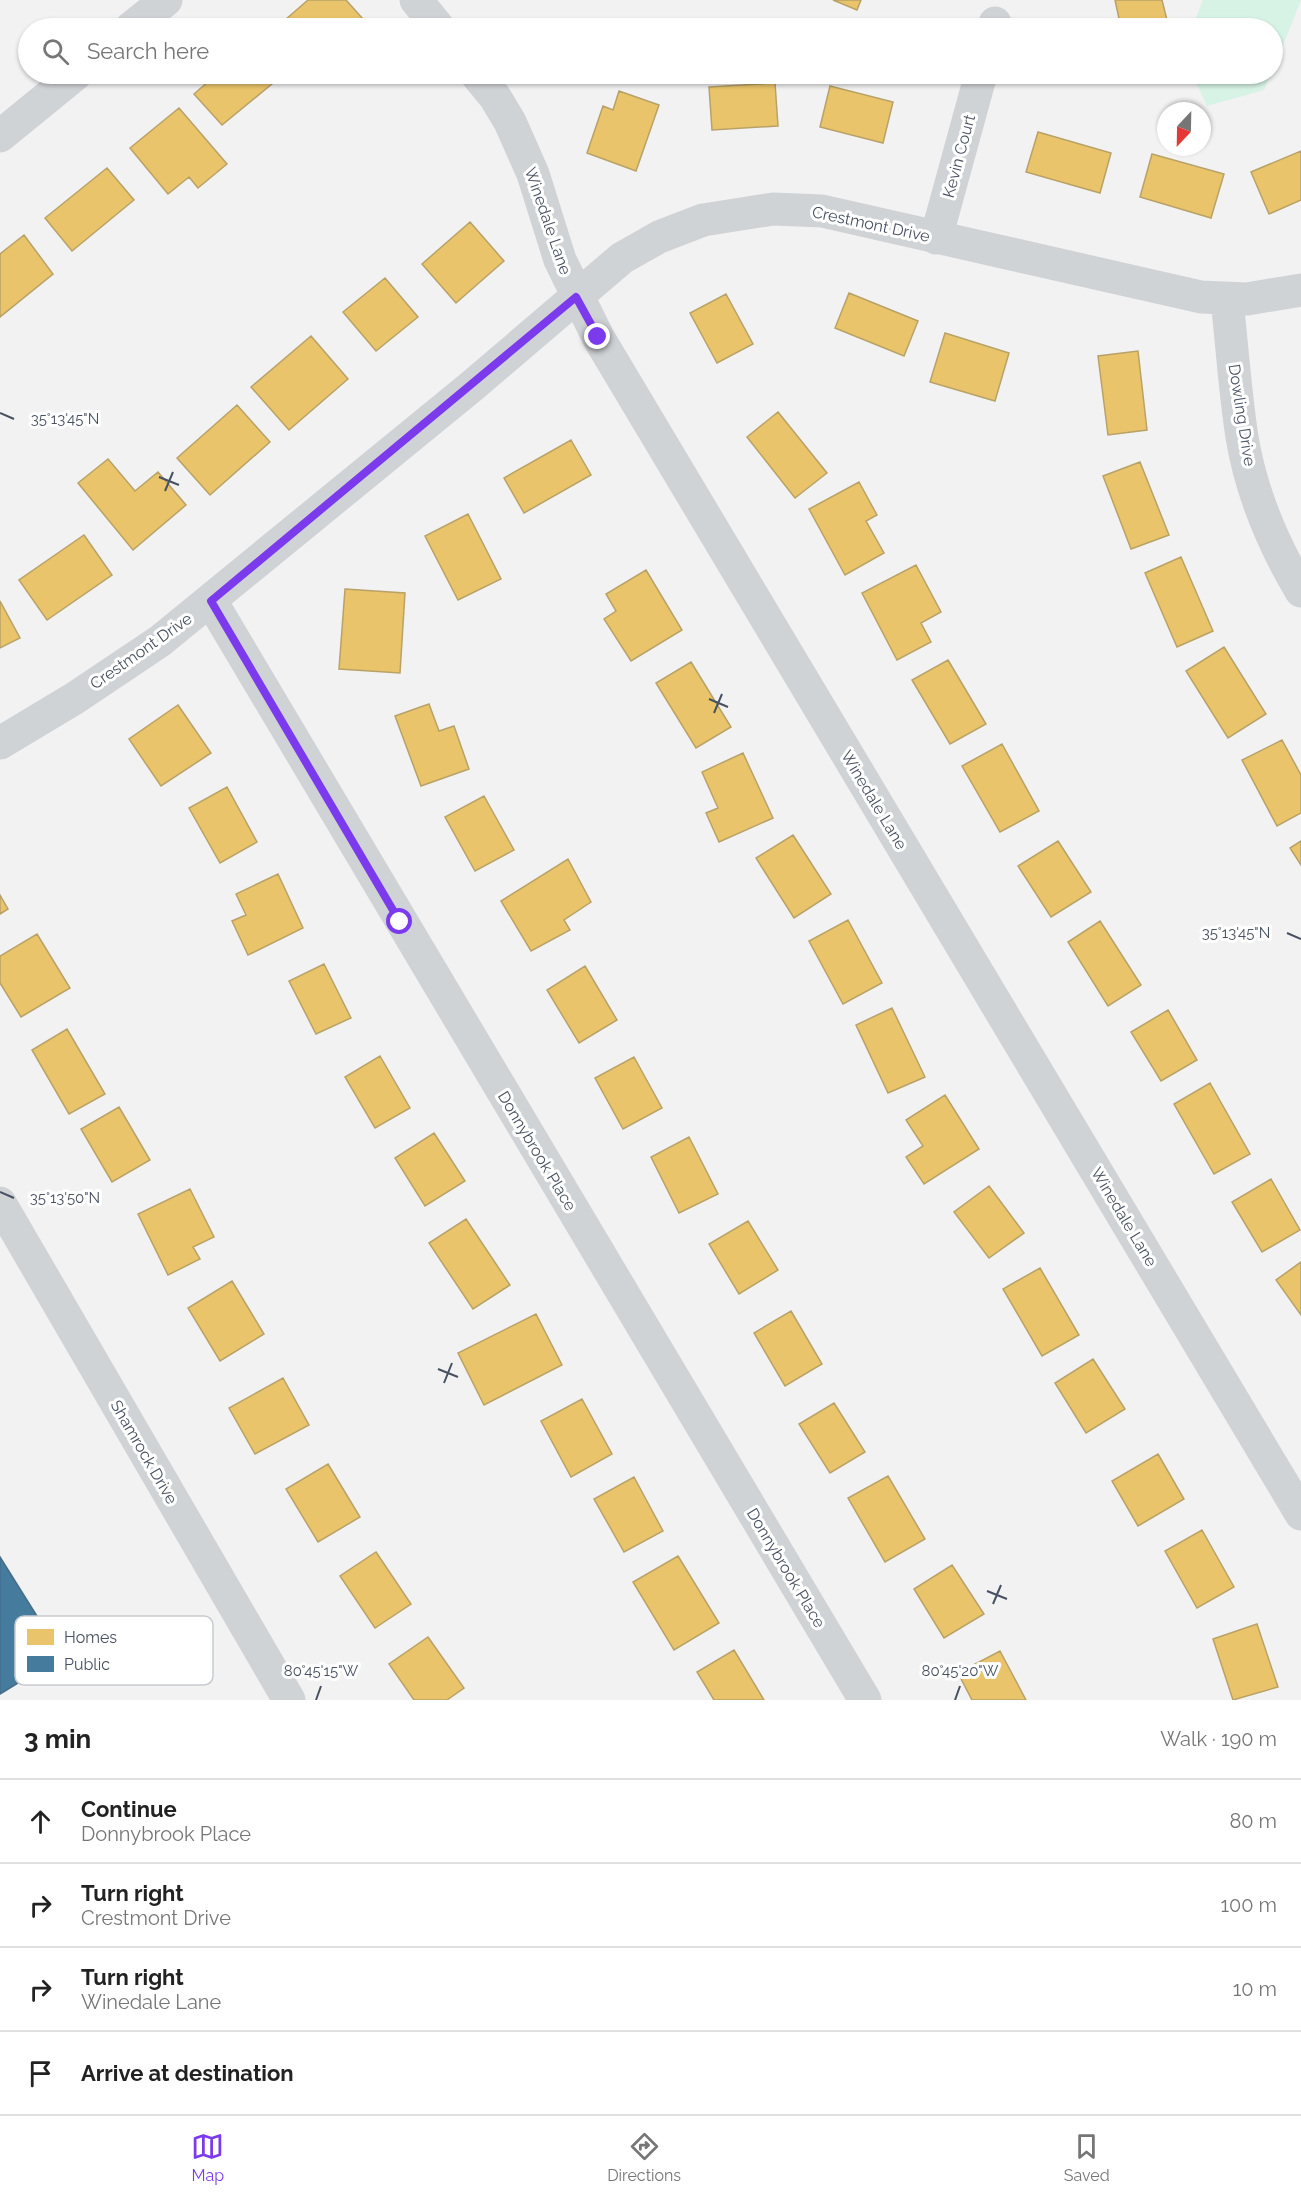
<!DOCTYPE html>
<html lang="en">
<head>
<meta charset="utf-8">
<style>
  :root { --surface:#fff; --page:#f2f2f2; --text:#222; --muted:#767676; --line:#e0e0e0; --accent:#7c3aed }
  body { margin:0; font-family:Raleway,sans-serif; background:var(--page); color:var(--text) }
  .compass { position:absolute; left:1157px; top:102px; width:54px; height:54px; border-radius:50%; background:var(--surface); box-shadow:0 2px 4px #0004; rotate:202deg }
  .stop { position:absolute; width:18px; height:18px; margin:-14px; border:4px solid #7c3aed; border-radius:50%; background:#fff }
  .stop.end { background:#7c3aed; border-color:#fff; box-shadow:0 2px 6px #0008 }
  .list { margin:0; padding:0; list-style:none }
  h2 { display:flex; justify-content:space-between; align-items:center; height:78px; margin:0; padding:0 24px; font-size:26px }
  h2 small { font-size:20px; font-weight:400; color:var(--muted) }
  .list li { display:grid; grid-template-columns:39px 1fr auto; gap:18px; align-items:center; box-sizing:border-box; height:84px; padding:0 24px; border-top:2px solid var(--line) }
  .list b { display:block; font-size:22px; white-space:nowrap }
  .list p { margin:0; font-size:20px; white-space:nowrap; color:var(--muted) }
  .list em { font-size:20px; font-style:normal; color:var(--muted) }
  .icon { flex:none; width:33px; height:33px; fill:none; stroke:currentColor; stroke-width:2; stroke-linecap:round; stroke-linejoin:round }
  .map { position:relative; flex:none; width:1301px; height:1700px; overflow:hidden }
  .search { position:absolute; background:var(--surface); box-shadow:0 2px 4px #0004; left:18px; right:18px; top:18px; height:66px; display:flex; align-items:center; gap:15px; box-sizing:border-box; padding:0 21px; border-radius:33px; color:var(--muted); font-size:22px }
  .sheet { height:414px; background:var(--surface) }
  nav { display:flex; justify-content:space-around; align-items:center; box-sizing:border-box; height:84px; border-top:2px solid var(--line); background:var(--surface); font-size:16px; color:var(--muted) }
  nav a { display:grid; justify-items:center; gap:3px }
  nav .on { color:var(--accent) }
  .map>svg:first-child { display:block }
  .green { fill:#d6f3e5 }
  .homes { fill:#e9c46a; stroke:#b8a267; stroke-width:1.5 }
  .public { fill:#457b9d; stroke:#466e8b; stroke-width:1.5 }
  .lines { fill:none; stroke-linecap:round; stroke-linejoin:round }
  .minor { stroke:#d0d3d6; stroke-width:33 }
  .route { stroke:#7c3aed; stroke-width:8 }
  .ticks { fill:none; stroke:#475161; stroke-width:2 }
  .labels { text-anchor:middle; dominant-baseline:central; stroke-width:6; stroke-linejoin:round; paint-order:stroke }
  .street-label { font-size:16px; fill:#475161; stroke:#fff }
  .key { fill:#fff; stroke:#c8cbd0; stroke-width:1.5 }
  .key-label { font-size:16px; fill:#475161 }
  .ticks-label { font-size:15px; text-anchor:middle; fill:#475161; stroke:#fff; stroke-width:6; stroke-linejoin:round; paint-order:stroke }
</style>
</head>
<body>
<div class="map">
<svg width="1301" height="1700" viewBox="0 0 1301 1700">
  <rect width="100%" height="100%" fill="#f3f2f2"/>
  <path class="green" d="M1203 0H1301L1273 70 1272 28H1192Z
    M1192 74H1271L1264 90 1207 106Z"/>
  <path class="homes" d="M308 0H346L371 28H293L285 20Z
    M833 0H861L857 10Z
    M1115 0H1162L1169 28H1121Z
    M217 74H284L222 125 194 94Z
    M775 83 778 126 712 130 709 87Z
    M830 86 893 102 883 143 820 127Z
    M619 91 659 105 636 171 587 153 603 106 613 110Z
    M179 108 227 164 198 188 189 177 168 194 130 148Z
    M1038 132 1111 153 1100 193 1026 172Z
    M1301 151V200L1269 214 1251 172Z
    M1152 154 1224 174 1211 218 1140 197Z
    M107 168 134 200 72 251 45 218Z
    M470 222 504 261 456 303 422 264Z
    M24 235 53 274 0 317V254Z
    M385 278 418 317 376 351 343 312Z
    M849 293 918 321 904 356 835 328Z
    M726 294 753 344 717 363 690 313Z
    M945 333 1009 353 995 401 930 382Z
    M311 336 348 379 289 430 251 387Z
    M1138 351 1147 430 1108 435 1098 356Z
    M237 405 270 442 210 495 177 458Z
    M778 412 827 473 795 498 747 437Z
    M571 440 591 475 524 513 504 478Z
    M108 459 135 491 158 472 186 505 133 550 78 483Z
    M1140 462 1169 535 1131 549 1103 476Z
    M859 482 877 515 866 521 884 553 845 575 809 509Z
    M468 514 501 579 458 600 425 536Z
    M84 535 112 575 47 620 19 580Z
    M1181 557 1213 631 1177 647 1145 573Z
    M916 565 941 612 921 623 931 642 897 660 862 593Z
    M646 570 682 630 631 661 604 619 616 611 606 594Z
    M345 589 405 593 400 673 339 669Z
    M0 601 20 638 0 648Z
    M1224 647 1266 714 1228 738 1186 671Z
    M948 660 986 724 950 744 912 680Z
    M691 662 731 727 696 748 656 683Z
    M429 704 439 731 454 726 469 769 421 786 395 716Z
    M178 705 211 753 161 786 129 739Z
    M1282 740 1301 775V813L1277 826 1242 760Z
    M1002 744 1039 811 1000 832 962 766Z
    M743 753 773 818 719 842 706 813 718 808 702 772Z
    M227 787 257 842 220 863 189 808Z
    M484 796 514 850 475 871 445 817Z
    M793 835 831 894 794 918 756 858Z
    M1058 841 1091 892 1051 917 1018 866Z
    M1301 841V865L1290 848Z
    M568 859 591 902 564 920 570 930 531 951 501 901Z
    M278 874 303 928 248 955 232 921 246 915 236 894Z
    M0 895 8 909 0 914Z
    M848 920 882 983 843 1004 809 941Z
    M1100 921 1141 985 1108 1006 1068 942Z
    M37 934 70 988 21 1017 0 983V956Z
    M324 964 351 1018 316 1034 289 981Z
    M585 966 617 1020 579 1043 547 990Z
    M892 1008 925 1077 888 1093 856 1025Z
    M1168 1010 1197 1060 1161 1081 1131 1032Z
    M67 1029 105 1094 69 1114 32 1050Z
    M380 1056 410 1108 375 1128 345 1077Z
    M634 1057 662 1108 623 1129 595 1078Z
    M1210 1083 1250 1154 1214 1174 1174 1104Z
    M945 1095 979 1149 924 1184 906 1157 923 1146 906 1120Z
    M119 1107 150 1160 112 1182 81 1129Z
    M434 1133 465 1181 425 1206 395 1158Z
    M689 1137 718 1194 679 1213 651 1157Z
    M1271 1179 1300 1230 1262 1252 1232 1202Z
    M989 1186 1024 1233 989 1258 954 1212Z
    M190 1189 214 1237 193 1247 200 1259 168 1275 138 1214Z
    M466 1219 510 1285 473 1309 429 1243Z
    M748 1221 778 1270 739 1294 709 1244Z
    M1301 1262V1315L1276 1280Z
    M1040 1268 1079 1335 1042 1356 1003 1289Z
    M232 1281 264 1334 220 1361 188 1308Z
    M791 1311 822 1364 785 1386 754 1333Z
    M536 1314 562 1365 484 1405 458 1353Z
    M1093 1359 1125 1409 1086 1433 1055 1383Z
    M283 1378 309 1425 255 1454 229 1408Z
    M582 1399 612 1454 571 1477 541 1421Z
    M834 1403 865 1452 830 1473 799 1424Z
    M1158 1454 1184 1499 1138 1526 1112 1481Z
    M328 1464 360 1517 318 1542 286 1489Z
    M888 1476 925 1539 885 1562 848 1498Z
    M634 1477 663 1531 624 1552 594 1499Z
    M1202 1530 1234 1587 1197 1608 1165 1551Z
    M376 1552 411 1604 375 1628 340 1576Z
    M678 1556 719 1623 674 1650 633 1582Z
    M952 1565 984 1614 944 1638 914 1589Z
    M1257 1624 1278 1687 1233 1700 1213 1639Z
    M428 1637 464 1688 447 1700H414L389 1664Z
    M734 1650 764 1700H714L697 1672Z
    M1000 1651 1026 1700H972L958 1673Z"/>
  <path class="public" d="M0 1557 62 1656 0 1694Z"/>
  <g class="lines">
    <path class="minor" d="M416 0 439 28
      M131 28 166 0
      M994 28 995 23
      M476 74 495 97 510 122 533 174 560 260 598 337 1301 1514
      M0 136 76 74
      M936 238 981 74
      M1227 300C1232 345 1235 392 1242 437 1251 492 1273 544 1301 591
      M211 601 865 1700
      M0 743 75 698 160 641 472 386 622 258 659 237 703 220 773 209 822 211 1201 297 1247 299 1301 290
      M0 1203 289 1700"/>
  </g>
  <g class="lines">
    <path class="route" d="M400 922 211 601 576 297 598 337"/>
  </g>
  <path class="ticks" d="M0 413 14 419M159 477 179 485M165 491 173 472M709 699 728 707M714 713 722 694M1287 933 1301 939M0 1192 14 1198M438 1369 458 1377M444 1383 452 1363M987 1591 1007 1599M993 1604 1001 1585M316 1700 321 1686M955 1700 960 1686"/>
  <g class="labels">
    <g class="street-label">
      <text transform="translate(959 156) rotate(-75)">Kevin Court</text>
      <text transform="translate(548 221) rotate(71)">Winedale Lane</text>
      <text transform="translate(871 224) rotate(12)">Crestmont Drive</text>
      <text transform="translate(1242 415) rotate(81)">Dowling Drive</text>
      <text transform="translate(141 651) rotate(-35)">Crestmont Drive</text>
      <text transform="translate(874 800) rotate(59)">Winedale Lane</text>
      <text transform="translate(537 1151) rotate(59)">Donnybrook Place</text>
      <text transform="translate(1124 1217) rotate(59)">Winedale Lane</text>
      <text transform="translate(144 1452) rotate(60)">Shamrock Drive</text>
      <text transform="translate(786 1568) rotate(59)">Donnybrook Place</text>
    </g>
  </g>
  <rect x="15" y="1616" width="198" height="69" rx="9" class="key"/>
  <rect x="27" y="1629" width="27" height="16" fill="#e9c46a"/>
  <rect x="27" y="1656" width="27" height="16" fill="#457b9d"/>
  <g class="key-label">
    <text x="64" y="1643">Homes</text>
    <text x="64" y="1670">Public</text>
  </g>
  <g class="ticks-label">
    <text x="65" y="424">35°13'45"N</text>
    <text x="1236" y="938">35°13'45"N</text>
    <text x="65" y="1203">35°13'50"N</text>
    <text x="321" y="1676">80°45'15"W</text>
    <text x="960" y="1676">80°45'20"W</text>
  </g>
</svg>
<svg class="compass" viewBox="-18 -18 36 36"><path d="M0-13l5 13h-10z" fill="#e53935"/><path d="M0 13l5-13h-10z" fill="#767676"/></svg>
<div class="stop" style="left:400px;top:922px"></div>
<div class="stop end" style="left:598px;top:337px"></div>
<div class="search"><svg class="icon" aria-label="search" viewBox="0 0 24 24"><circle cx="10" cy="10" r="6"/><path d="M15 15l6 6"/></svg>Search here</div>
</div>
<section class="sheet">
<h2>3 min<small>Walk · 190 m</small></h2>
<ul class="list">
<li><svg class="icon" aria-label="ahead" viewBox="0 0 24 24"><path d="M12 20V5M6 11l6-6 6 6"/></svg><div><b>Continue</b><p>Donnybrook Place</p></div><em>80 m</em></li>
<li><svg class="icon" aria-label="right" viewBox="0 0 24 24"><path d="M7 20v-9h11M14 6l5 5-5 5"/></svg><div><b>Turn right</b><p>Crestmont Drive</p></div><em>100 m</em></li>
<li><svg class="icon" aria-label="right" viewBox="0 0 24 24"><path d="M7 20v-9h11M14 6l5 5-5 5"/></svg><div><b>Turn right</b><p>Winedale Lane</p></div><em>10 m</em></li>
<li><svg class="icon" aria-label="arrive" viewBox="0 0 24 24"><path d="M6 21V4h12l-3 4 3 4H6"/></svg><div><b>Arrive at destination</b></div></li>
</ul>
</section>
<nav>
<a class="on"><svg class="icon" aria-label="map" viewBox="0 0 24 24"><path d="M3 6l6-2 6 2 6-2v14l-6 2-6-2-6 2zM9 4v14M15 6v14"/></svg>Map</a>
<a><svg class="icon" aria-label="directions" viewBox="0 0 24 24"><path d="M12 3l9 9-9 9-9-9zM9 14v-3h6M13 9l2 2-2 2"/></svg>Directions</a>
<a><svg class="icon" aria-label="saved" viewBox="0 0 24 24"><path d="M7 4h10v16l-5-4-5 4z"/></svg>Saved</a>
</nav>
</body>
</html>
